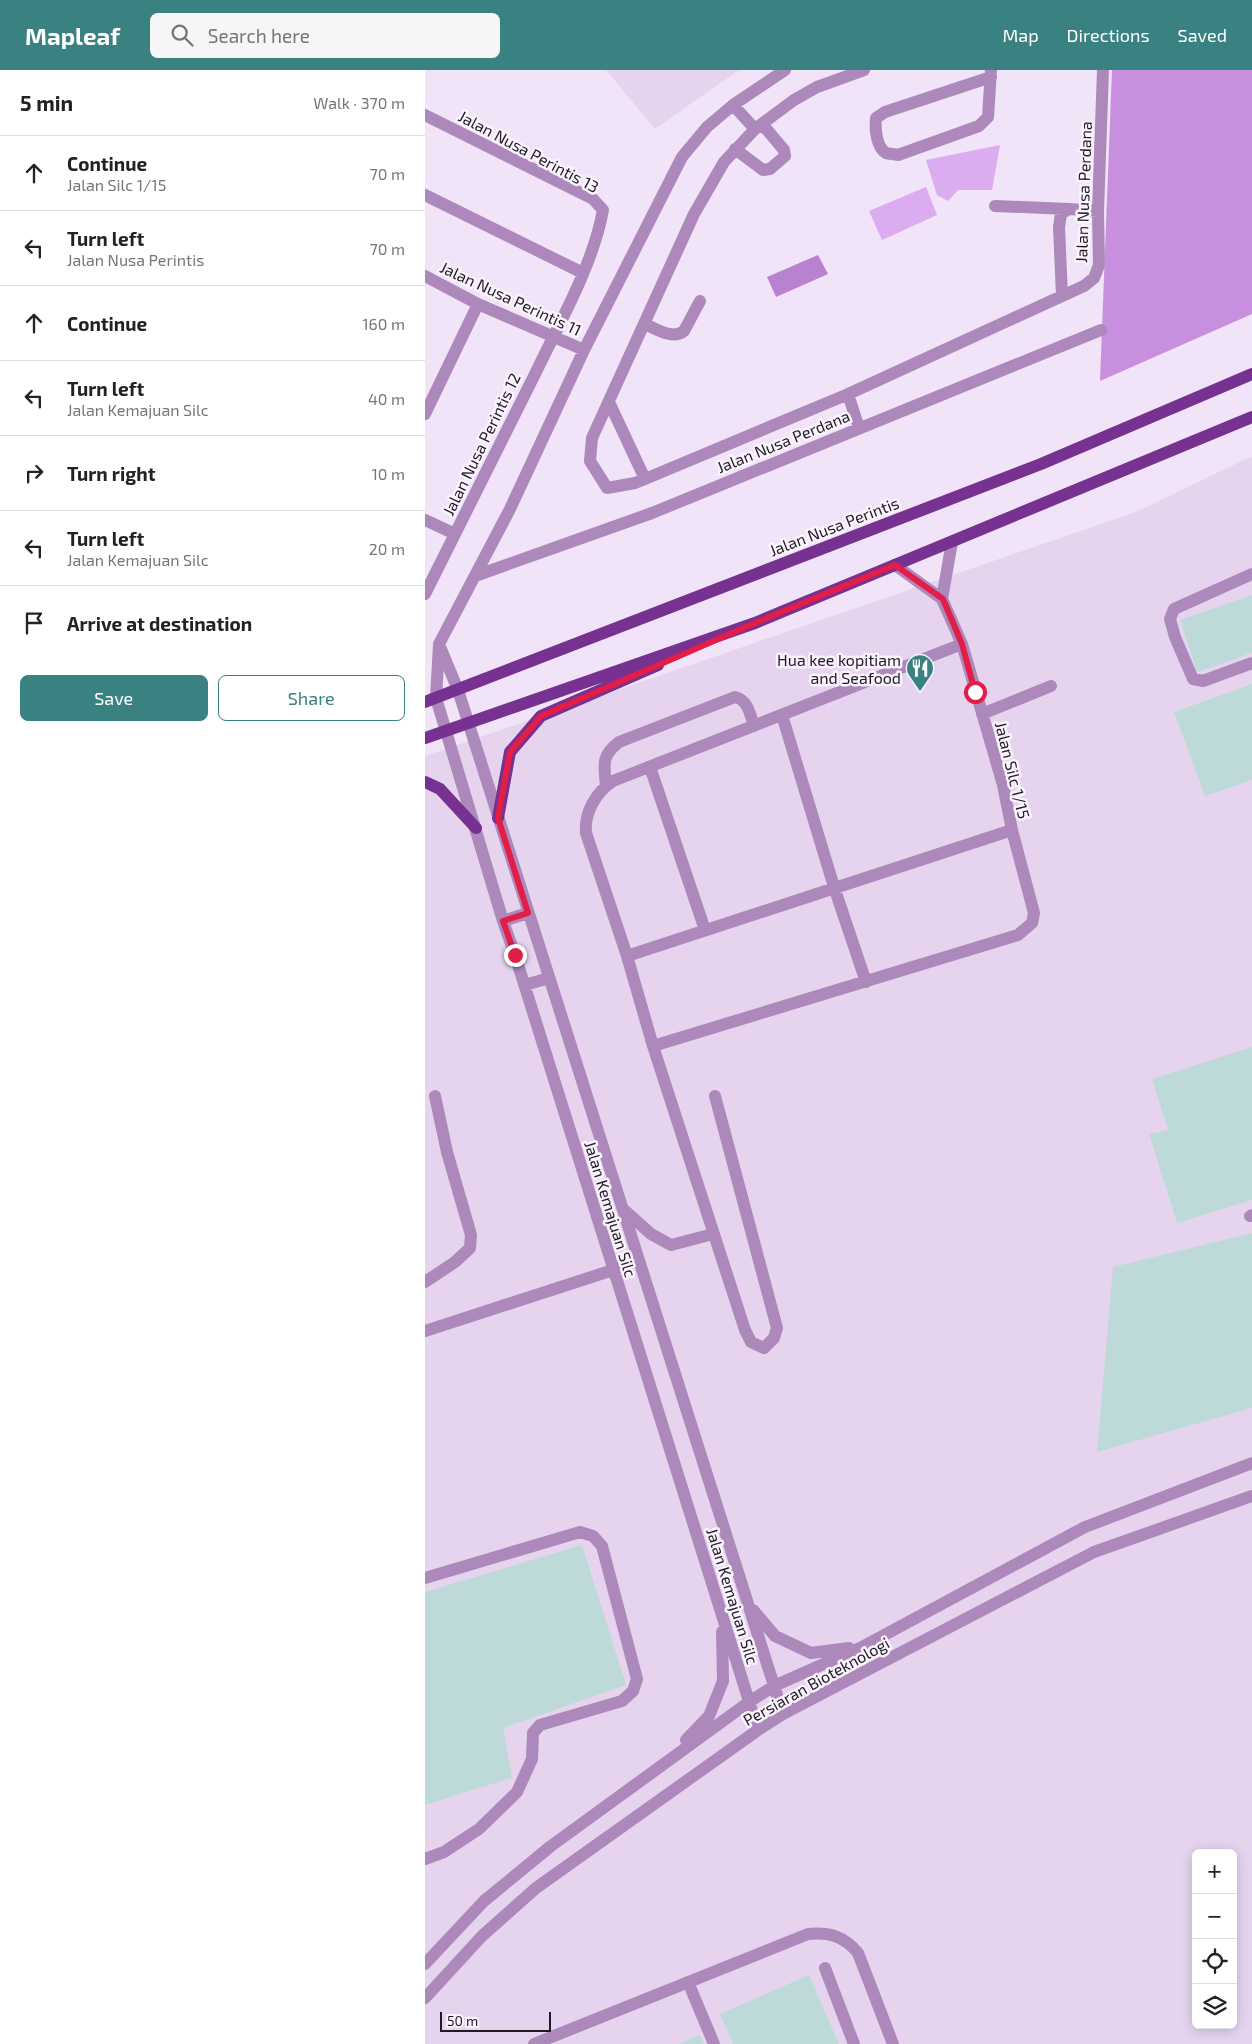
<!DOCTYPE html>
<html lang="en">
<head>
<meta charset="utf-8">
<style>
  :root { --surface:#fff; --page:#f6f6f6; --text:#222; --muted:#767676; --line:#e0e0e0; --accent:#398281 }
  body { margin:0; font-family:"Exo 2",sans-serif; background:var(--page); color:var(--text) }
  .controls { position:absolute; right:15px; bottom:15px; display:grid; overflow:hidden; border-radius:8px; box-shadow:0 2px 12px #0003 }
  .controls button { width:45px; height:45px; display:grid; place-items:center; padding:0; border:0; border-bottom:1px solid var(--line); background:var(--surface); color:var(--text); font:25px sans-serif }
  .scale { position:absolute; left:15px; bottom:12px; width:111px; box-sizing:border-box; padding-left:5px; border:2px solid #201b22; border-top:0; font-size:14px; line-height:18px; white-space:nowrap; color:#201b22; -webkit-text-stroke:4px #fbf3ff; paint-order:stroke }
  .stop { position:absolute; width:15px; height:15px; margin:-11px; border:4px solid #e11d48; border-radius:50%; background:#fff }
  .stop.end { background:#e11d48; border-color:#fff; box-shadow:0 1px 5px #0008 }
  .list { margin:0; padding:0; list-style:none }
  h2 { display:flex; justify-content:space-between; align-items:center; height:65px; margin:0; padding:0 20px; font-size:21px }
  h2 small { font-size:16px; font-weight:400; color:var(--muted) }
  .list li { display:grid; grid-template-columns:32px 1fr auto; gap:15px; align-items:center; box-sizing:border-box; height:75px; padding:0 20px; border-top:1px solid var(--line) }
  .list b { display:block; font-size:19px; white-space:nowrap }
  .list p { margin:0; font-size:16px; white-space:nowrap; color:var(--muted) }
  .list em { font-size:16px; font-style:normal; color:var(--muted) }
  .actions { display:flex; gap:10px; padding:15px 20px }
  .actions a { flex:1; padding:11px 0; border:1px solid var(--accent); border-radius:8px; text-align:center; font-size:18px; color:var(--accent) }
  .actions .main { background:var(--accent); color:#fff }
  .icon { flex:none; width:28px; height:28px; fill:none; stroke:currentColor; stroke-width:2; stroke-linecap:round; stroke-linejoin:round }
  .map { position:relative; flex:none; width:827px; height:1974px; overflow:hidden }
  header { display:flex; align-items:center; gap:30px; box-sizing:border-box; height:70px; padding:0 25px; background:var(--accent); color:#fff }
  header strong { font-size:24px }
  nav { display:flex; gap:28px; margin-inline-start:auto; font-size:18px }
  .search { width:350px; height:45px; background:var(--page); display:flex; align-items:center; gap:12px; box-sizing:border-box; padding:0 18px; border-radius:8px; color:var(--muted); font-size:19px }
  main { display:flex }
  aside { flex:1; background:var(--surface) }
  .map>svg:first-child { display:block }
  .built { fill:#e6d4ef; fill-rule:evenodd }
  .green { fill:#dbacef }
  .forest { fill:#c78fde }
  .water { fill:#b982d0 }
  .building { fill:#bddad9 }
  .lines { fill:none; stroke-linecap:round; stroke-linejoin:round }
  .minor { stroke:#ac88bb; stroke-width:12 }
  .major { stroke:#773190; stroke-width:12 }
  .route { stroke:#e11d48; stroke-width:6 }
  .labels { text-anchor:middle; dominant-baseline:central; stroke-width:5; stroke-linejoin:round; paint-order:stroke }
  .street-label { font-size:16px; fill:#201b22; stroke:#fbf3ff }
  .poi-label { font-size:16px; fill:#201b22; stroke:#fbf3ff; text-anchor:end }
</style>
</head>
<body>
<header>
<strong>Mapleaf</strong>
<div class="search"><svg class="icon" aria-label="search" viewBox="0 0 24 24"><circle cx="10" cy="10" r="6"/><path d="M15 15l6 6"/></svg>Search here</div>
<nav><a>Map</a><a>Directions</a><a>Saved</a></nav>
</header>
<main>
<aside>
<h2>5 min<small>Walk · 370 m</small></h2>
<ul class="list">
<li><svg class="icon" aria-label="ahead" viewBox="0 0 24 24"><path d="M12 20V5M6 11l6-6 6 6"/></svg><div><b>Continue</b><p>Jalan Silc 1/15</p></div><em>70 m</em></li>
<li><svg class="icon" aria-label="left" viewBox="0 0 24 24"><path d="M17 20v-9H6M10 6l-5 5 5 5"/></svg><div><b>Turn left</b><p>Jalan Nusa Perintis</p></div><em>70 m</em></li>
<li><svg class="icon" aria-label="ahead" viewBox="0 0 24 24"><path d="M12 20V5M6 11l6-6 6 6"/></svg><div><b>Continue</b></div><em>160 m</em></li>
<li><svg class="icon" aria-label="left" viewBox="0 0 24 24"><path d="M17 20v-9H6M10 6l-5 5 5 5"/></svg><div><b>Turn left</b><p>Jalan Kemajuan Silc</p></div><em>40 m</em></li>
<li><svg class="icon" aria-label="right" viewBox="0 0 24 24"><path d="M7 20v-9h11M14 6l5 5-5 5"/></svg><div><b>Turn right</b></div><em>10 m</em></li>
<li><svg class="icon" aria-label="left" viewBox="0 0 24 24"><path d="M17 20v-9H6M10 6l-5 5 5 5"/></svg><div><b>Turn left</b><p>Jalan Kemajuan Silc</p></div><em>20 m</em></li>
<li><svg class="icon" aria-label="arrive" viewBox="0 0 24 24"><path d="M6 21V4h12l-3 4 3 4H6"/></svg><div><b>Arrive at destination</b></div></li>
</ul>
<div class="actions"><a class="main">Save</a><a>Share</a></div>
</aside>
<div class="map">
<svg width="827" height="1974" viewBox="0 0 827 1974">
  <rect width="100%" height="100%" fill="#f1e3f8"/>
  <path class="built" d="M181 0H314L230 59Z
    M827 386V1974H0V686L711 442ZM771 1783H808V1955H771Z"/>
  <path class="green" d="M575 75 567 120H533L523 131 512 125 501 90Z
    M501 117 512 145 457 170 444 141Z"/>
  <path class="forest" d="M687 0H827V244L675 311Z"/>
  <path class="water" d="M393 185 403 204 351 227 342 207Z"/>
  <path class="building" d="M827 525V583L772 602 755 550Z
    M827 614V710L780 726 749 642Z
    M827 977V1130L752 1153 724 1064 743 1060 727 1009Z
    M827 1163V1338L672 1382 688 1197Z
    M157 1475 201 1615 78 1658 87 1708 0 1735V1522Z
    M384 1905 414 1974H308L295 1944Z
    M275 1965 279 1974H254Z"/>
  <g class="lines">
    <path class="minor" d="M439 0 392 17 369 30 330 59 299 92 269 144 167 368 165 391 182 418 210 413 220 409 421 325 637 226 634 157 636 144 644 139 673 141
      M566 7 460 42 451 48C450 58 451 77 461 83 464 84 469 84 473 85L554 56 563 47 566 0
      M308 35 330 59
      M0 45 168 129 178 140C168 195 135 252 111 302 74 376 37 450 0 524
      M310 79 338 100 345 99 360 86 359 80 337 54
      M0 125 158 203
      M570 136 644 139
      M0 206 53 234 159 280
      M637 226 659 216 669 208 674 195 673 141 678 0
      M220 254C231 259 248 270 259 261L275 231
      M423 324 434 358
      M184 332 220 409
      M0 344 53 234
      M0 450 30 464
      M827 504 749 539 745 549 750 567 768 609 778 611 827 593
      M50 506 227 443 676 260
      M517 529 527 472
      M16 579 33 620 358 1644
      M557 644 626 616
      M357 645 409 817 441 912
      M225 697 280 860
      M181 716C179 694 176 686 194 672L310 627C323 630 325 644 329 656
      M78 851 103 843
      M202 886 587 760
      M100 915 124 908
      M228 976 593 865 607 853 609 843 587 760 578 715 537 574 517 529 470 495
      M290 1026 352 1258 349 1268 339 1278 326 1272 320 1260 228 976 202 886 161 763C159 743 171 722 188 711L537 574
      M198 1139 226 1164 246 1175 288 1164
      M825 1146 827 1145
      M0 1212 30 1192 45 1178 46 1165 22 1082 10 1026
      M0 1261 188 1200 213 1190
      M0 1508 155 1462 168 1466 177 1476 212 1609 208 1621 197 1631 115 1655 108 1663 107 1689 92 1722 54 1759 19 1782 0 1789
      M328 1540 350 1566 386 1583 424 1578
      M333 1660 90 885 78 851 11 628 14 574 85 439 159 280 257 87 282 57 308 35 360 0
      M261 1670 284 1646 298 1611 297 1562
      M0 1894 59 1831 126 1776 324 1632 349 1616 437 1577 660 1457 827 1393
      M400 1898 429 1974
      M263 1912 289 1974
      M0 1928 57 1866 111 1818 333 1660 358 1644 669 1482 827 1426
      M109 1974 383 1864C404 1862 419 1866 433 1883L468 1974"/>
    <path class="major" d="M0 632 616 394 827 304
      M0 668 330 553 827 347
      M0 712 15 719 51 758
      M73 748 85 682 116 646 233 595"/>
  </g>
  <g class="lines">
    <path class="route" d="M90 885 78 851 103 843 73 748 85 682 116 646 330 553 470 495 518 529 537 574 550 622"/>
  </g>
  <defs>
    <g id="restaurant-pin" transform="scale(1.4375)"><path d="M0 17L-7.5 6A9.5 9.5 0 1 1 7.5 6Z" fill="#398281" stroke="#fbf3ff"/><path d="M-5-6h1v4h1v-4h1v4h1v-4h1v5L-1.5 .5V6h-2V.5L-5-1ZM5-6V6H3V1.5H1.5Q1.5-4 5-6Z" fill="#fff"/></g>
  </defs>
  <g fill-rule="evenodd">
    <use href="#restaurant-pin" x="495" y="598"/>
  </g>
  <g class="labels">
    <g class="street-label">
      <text transform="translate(104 81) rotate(28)">Jalan Nusa Perintis 13</text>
      <text transform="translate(658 122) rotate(-88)">Jalan Nusa Perdana</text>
      <text transform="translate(86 228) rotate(25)">Jalan Nusa Perintis 11</text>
      <text transform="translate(358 371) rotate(-22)">Jalan Nusa Perdana</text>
      <text transform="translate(56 374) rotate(-64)">Jalan Nusa Perintis 12</text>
      <text transform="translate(409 456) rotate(-21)">Jalan Nusa Perintis</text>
      <text transform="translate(588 700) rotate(76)">Jalan Silc 1/15</text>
      <text transform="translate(186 1139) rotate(73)">Jalan Kemajuan Silc</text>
      <text transform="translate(308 1526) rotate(73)">Jalan Kemajuan Silc</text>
      <text transform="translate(391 1611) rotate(-29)">Persiaran Bioteknologi</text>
    </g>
    <g class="poi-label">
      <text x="476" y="589">Hua kee kopitiam<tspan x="476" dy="18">and Seafood</tspan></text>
    </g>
  </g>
</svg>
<div class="controls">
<button>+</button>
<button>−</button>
<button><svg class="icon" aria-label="locate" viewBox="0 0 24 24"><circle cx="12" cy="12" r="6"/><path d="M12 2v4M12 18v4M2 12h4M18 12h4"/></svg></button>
<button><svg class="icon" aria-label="layers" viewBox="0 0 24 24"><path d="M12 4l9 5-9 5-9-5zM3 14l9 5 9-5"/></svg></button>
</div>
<div class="scale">50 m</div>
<div class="stop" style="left:550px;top:622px"></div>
<div class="stop end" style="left:90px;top:885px"></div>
</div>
</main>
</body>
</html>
